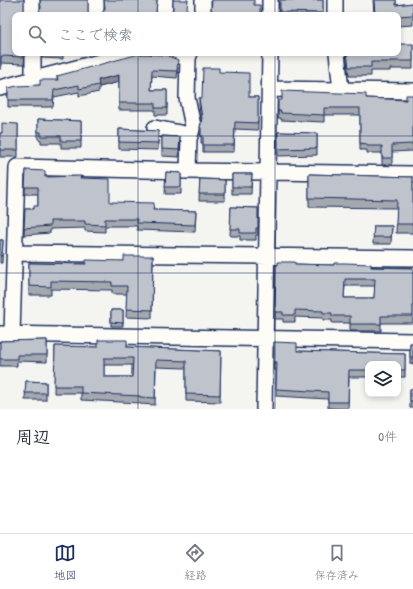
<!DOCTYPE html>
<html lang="ja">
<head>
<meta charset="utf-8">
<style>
  :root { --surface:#fff; --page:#f6f6f7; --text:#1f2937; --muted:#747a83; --line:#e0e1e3; --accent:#1b2f5e }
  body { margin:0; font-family:"Patrick Hand","Klee One",sans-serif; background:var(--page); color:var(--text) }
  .controls { position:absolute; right:12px; bottom:12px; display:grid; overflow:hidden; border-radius:8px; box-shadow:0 2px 6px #0003 }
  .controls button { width:36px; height:36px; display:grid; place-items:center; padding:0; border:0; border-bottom:1px solid var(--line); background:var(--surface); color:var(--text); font:20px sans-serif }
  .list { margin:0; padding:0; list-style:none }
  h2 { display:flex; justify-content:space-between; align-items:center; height:52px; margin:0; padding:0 16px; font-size:17px }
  h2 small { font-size:13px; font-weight:400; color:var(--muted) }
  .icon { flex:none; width:22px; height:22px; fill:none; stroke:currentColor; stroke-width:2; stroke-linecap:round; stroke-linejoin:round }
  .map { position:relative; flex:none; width:413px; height:409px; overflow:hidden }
  .search { position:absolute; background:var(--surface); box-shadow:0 2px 6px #0003; left:12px; right:12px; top:12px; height:44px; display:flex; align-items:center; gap:10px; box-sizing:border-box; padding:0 14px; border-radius:8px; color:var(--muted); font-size:15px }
  .sheet { height:124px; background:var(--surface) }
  nav { display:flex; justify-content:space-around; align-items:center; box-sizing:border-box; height:56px; border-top:1px solid var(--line); background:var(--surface); font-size:11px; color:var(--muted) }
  nav a { display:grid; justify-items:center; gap:2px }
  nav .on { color:var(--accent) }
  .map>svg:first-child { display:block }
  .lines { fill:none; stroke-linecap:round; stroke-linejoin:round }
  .minor-casing { stroke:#1b2f5e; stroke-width:18 }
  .minor { stroke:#fdfcf7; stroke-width:15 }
  .wall { fill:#a4a8af; stroke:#1b2f5e; fill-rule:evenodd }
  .shaded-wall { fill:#86888f; stroke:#1b2f5e }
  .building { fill:#bfc3cc; stroke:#1b2f5e; fill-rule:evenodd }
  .grid { fill:none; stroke:#1b2f5e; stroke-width:1; stroke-opacity:0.55 }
</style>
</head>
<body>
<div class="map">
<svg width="413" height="409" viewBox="0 0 413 409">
  <rect width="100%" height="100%" fill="#f4f4f1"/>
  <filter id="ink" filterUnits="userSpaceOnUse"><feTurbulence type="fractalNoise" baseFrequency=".025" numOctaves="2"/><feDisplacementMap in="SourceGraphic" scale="8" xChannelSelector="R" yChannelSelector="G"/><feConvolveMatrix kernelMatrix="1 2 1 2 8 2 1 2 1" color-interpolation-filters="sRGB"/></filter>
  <g filter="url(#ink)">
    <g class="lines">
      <g class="minor-casing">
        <path id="minor" d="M32 0V15
          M96 0V15
          M335 0V15
          M164 15 165 0
          M203 15V0
          M270 15V0
          M33 53V80
          M169 53 188 58
          M337 53 341 90
          M0 88 134 53
          M270 89 413 91
          M155 128 190 135
          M188 171 413 174
          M15 253 413 258
          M0 334 413 341
          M12 334 17 167 188 171 189 139 193 126 187 98 188 58 190 53
          M264 409 270 53"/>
      </g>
      <use href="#minor" class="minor"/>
    </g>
    <path class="wall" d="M0 0 15 15 25 53 24 64 1 63V69H0Z
      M280 0H323V15H280Z
      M373 0H396V5L413 3V25L398 26V15H374Z
      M413 44V69H390V71H371V76H349L346 53H398Z
      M41 53H63V59L42 58Z
      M178 67 177 78 152 76 151 90H167V115H155V110H119V82L99 87V92L79 96V92L54 97 53 107H8V88L40 85 57 80V76Z
      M219 72 249 97H258V130L235 129 234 152H203V143H201V135H200V128L201 120 199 105V98H202Z
      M413 95V151L392 152V165H382V153H367V150H360V115H324V122L281 120V118H278V111L366 98 406 100Z
      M38 119 81 121V148H61V143H41V140L38 139Z
      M18 124V157H0V133H2Z
      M119 129 158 131V150L119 149Z
      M278 132 317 133V155L278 156Z
      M162 136 180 137 179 157 162 156Z
      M26 170 45 177 80 178 110 202 153 210 196 211 195 232 137 230V226H105V232L85 231V228L50 229V233L24 235 25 209H34L38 206V194H25Z
      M166 172 181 173V194H165Z
      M232 174H252L251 194H232Z
      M309 174 413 177V233H396L397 208 309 207Z
      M200 179 225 180V201H199Z
      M231 207 258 208V235H256V240H240V236H230Z
      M374 226H392L391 244H373Z
      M0 240H3L2 263H0Z
      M153 256 152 318 126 317 127 294H112V290L51 289V295H29V263L86 264 124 261Z
      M295 264 413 268V323H381V331H350V323H332V320H323V318L295 317V322H283V319H275L276 265ZM345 286H375L374 298H344Z
      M111 310H123V326H111Z
      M47 340V362L17 361V366H0V341Z
      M274 342 297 351 405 354V377H398V364H368V377H349L348 409 328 408V399L276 396V369H274Z
      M410 343H413V364H410Z
      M55 346 98 347H127L221 351 220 402 186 401V368L156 367 155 405 140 404V403L81 400V393H54ZM104 365H132V377H104Z
      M26 381 46 382V400H25Z
      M410 389H413V408H410Z"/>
    <path class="shaded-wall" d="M119 75V82L99 87 98 80Z"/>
    <path class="building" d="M0 0H24V13L29 15H15V53H24V57L1 56V62H0Z
      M40 0H88V13L93 15H37L41 8Z
      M104 0H157L156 12 160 15H101L105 8Z
      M173 0H188L186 15H169L173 9Z
      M212 0H254V5H260V15H207L211 12Z
      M280 0H323V13L280 12Z
      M374 0H396V5L413 3V15L398 16V15H375Z
      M371 14V15H358Z
      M398 44H413V61H390V62H371V67H349L347 53H398Z
      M139 54 166 55 178 60 177 71 152 70 151 90H167V108H155V103H119V75L98 80 99 85 79 89V85L54 90 53 100H8V88L17 86 40 85V80H58L57 76Z
      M203 68H219V72L249 73V97H258V123L235 122 234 145H203V136H201V128H200L202 118 199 98H202Z
      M282 91 366 94V98L406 100V95H413V144L392 145V158H382V146H367V144L360 143V108H324V115L281 113V111H278V100H282Z
      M38 119 81 121V141H61V136H41V132H38Z
      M2 123 18 124V150H0V133H2Z
      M119 129 158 131V143L119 142Z
      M278 132 317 133V148L278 149Z
      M162 136 180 137 179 150 162 149Z
      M26 170 45 171V177L81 176 80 178 110 179V202L154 203 153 210 196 211 195 225 137 223V219H105V225L85 224V221H50V226L24 228 25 209H34V206H38V187H25Z
      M166 172 181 173V187H165Z
      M232 174H252L251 187H232Z
      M309 174 413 177V224H396L397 200 309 198Z
      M200 179 225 180V194H199Z
      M231 207 258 208V228H256V233H240V229H230Z
      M374 226H392L391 237H373Z
      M0 240H3L2 256H0Z
      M124 256H153L152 310 126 309 127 286H112V282L51 281V287L29 286V263L86 264V260L124 261Z
      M278 262H295V264L334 265V263H345L371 264V267L413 268V316H381V324H350V316H332V313H323V311L295 310V315H283V312H275L276 265H278ZM345 279H375L374 298H344Z
      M111 310H123V323L111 322Z
      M47 340V355H17V359H0V341Z
      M98 340H127V347L221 351 220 395 186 394V361L156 360 155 398 140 397V396L81 393V386H54L55 346 98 347ZM104 358H133L132 377H104Z
      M274 342 297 343V351L405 354V370H398V364H368V370H349L348 402H328V392L276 389 277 362H274Z
      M410 343H413V357H410Z
      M26 381 46 382V393H25Z
      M410 389H413V401H410Z"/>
  </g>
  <path class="grid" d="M138 0V15M275 0V15M138 53V409M275 53V409M0 136H413M0 273H413"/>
</svg>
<div class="controls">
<button><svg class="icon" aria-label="layers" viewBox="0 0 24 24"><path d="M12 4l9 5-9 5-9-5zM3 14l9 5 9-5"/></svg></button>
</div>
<div class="search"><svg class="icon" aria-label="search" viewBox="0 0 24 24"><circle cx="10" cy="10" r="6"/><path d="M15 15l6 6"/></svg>ここで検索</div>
</div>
<section class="sheet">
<h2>周辺<small>0件</small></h2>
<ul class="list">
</ul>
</section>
<nav>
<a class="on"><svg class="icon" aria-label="map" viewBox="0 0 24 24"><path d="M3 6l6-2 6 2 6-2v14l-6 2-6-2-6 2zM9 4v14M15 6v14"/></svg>地図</a>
<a><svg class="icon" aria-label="directions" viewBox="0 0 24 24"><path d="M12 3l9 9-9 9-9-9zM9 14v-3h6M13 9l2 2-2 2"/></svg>経路</a>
<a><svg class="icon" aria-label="saved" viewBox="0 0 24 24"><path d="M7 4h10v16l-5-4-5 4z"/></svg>保存済み</a>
</nav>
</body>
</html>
